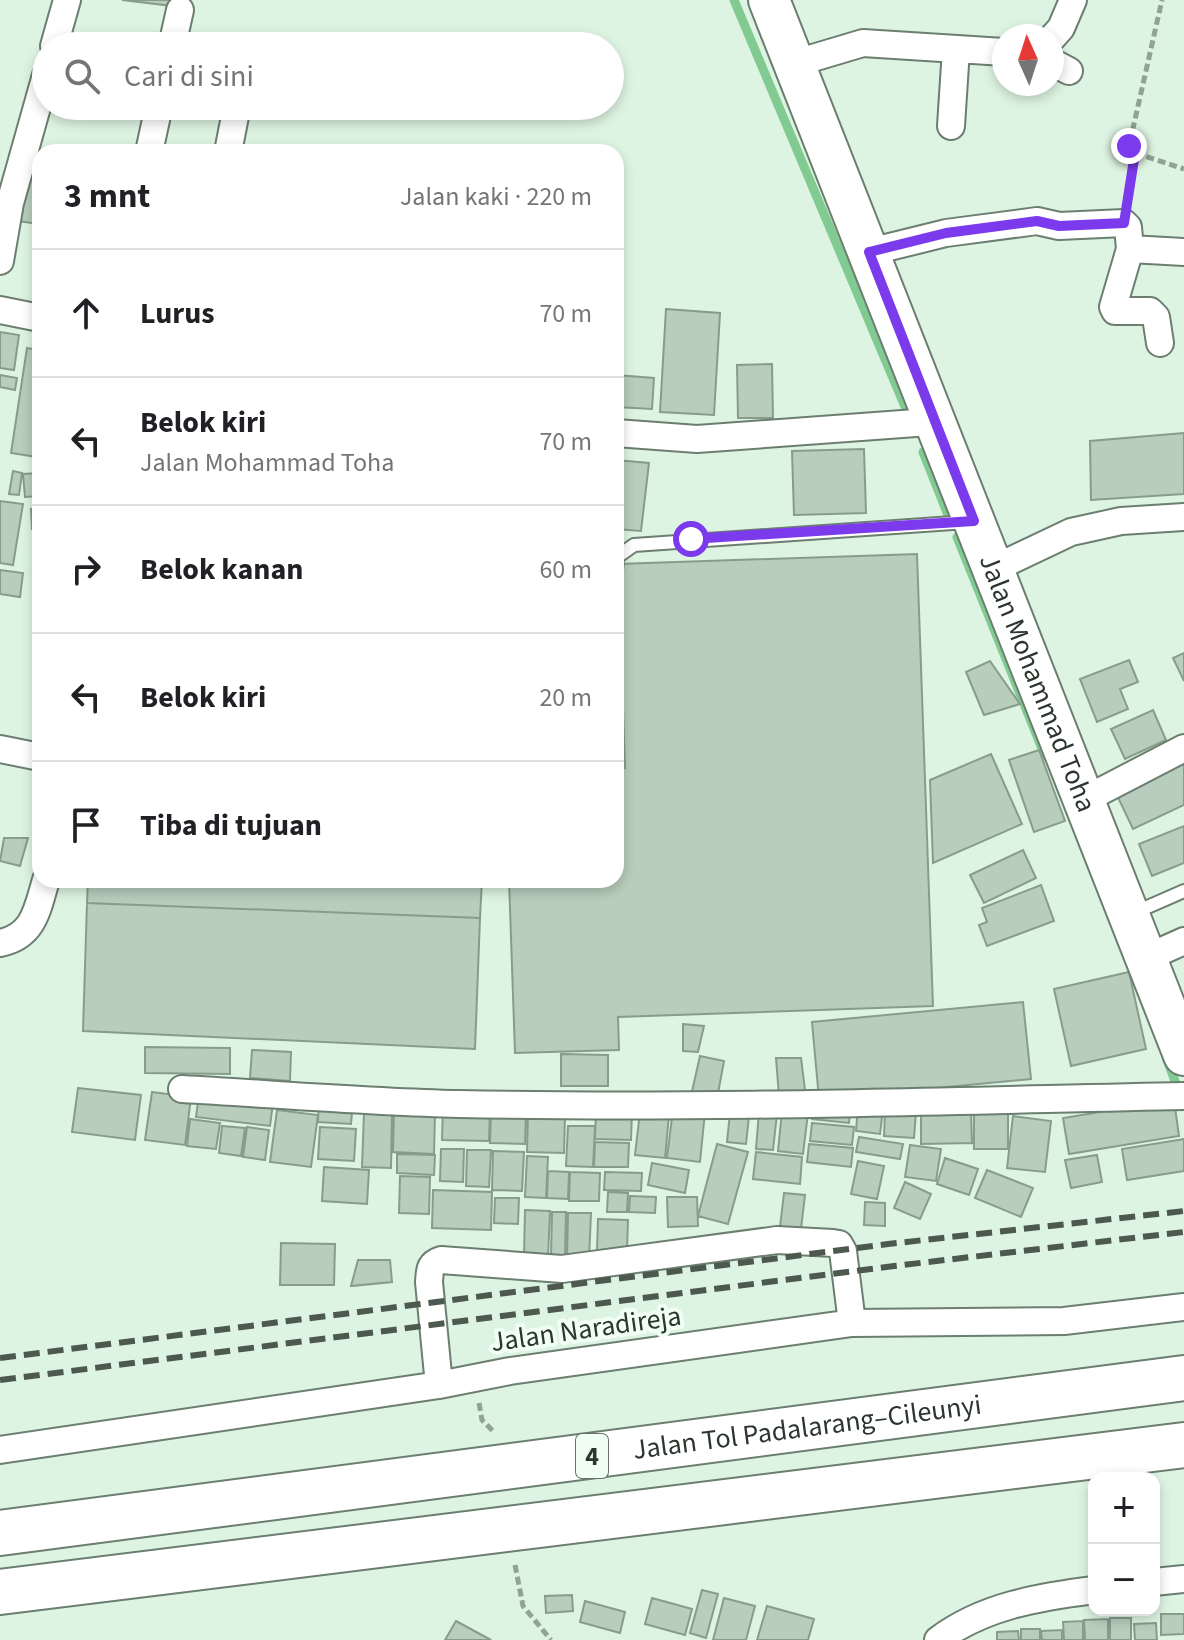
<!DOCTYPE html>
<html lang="id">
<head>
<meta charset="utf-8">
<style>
  :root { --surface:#fff; --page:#f2f2f2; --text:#202124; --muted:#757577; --line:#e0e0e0 }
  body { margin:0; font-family:"Source Sans 3",sans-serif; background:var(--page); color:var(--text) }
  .controls { position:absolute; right:24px; bottom:24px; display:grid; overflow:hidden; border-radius:16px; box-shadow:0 4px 12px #0003 }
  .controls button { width:72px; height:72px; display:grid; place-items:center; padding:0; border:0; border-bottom:2px solid var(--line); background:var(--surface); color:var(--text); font:40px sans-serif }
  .compass { position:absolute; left:992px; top:24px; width:72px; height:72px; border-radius:50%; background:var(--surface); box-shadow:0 4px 12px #0003; rotate:357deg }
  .stop { position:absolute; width:24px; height:24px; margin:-18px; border:6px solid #7c3aed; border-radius:50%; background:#fff }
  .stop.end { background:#7c3aed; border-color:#fff; box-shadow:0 2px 8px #0008 }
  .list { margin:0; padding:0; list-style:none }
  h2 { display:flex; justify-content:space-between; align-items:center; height:104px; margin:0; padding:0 32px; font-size:34px }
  h2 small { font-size:26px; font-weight:400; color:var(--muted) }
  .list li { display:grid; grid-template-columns:52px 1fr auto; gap:24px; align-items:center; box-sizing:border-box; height:128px; padding:0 32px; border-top:2px solid var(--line) }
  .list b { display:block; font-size:30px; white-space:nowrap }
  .list p { margin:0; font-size:26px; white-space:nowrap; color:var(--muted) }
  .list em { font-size:26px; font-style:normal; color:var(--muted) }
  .icon { flex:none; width:44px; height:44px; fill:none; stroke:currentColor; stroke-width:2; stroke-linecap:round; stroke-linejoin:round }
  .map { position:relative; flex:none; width:1184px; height:1640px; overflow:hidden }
  .search { position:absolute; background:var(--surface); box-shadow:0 4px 12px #0003; left:32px; top:32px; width:592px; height:88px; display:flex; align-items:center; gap:20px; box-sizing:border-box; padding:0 28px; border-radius:44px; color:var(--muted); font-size:30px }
  .panel { position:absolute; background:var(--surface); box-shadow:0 4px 12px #0003; left:32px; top:144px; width:592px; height:744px; border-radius:24px }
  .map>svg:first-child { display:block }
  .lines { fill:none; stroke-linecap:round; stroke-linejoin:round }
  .stream { stroke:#81cb92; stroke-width:9 }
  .building { fill:#b8cdbc; stroke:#889c8c; stroke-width:2 }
  .service-casing { stroke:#6b7e6f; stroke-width:16 }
  .minor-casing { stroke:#6b7e6f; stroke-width:30 }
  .primary-casing { stroke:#6b7e6f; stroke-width:44 }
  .motorway-casing { stroke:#6b7e6f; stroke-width:48 }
  .path { stroke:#92a295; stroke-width:5; stroke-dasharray:8 4; stroke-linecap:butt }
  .service { stroke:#fff; stroke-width:12 }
  .minor { stroke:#fff; stroke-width:26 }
  .primary { stroke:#fff; stroke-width:40 }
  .motorway { stroke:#fff; stroke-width:44 }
  .rail { stroke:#4d584f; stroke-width:6; stroke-dasharray:16 8; stroke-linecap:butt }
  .route { stroke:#7c3aed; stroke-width:10 }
  .labels { text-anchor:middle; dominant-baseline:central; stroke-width:8; stroke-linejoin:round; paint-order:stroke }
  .shield { fill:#f1fef3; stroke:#677169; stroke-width:2 }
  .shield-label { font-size:26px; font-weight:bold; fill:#2c352e }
  .street-label { font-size:28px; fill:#2c352e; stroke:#f1fef3 }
</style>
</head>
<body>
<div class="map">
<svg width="1184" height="1640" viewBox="0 0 1184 1640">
  <rect width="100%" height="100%" fill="#def4e2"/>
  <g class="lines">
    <path class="stream" d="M734 0 911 421
      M923 452 948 515
      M957 537 1045 756
      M1167 1060 1178 1089"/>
  </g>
  <path class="building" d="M122 0H181V7Z
    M22 173 40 175V224L10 220Z
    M666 309 720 313 714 415 660 412Z
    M0 332 19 335 14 370 0 368Z
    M27 348 40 350V439L37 457 11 453Z
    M772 364 773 418H738L737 365Z
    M0 375 17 378 15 390 0 387Z
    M616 375 654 378 652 409 616 407Z
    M1184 433V494L1091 500 1090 441Z
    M864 449 866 513 794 515 792 451Z
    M616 460 649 463 641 531 616 529Z
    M13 471 22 473 19 495 9 494Z
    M40 473V496L25 497 23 474Z
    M0 501 23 504 13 565 0 563Z
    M40 508V529H32L31 509Z
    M917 554 933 1006 618 1017 619 1050 515 1053 509 880H616V768H625L618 564Z
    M0 570 23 573 20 597 0 594Z
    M1184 653V681L1173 658Z
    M1129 660 1138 682 1120 689 1128 709 1097 722 1080 679Z
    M990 661 1020 704 984 715 966 672Z
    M1153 710 1166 740 1125 759 1111 729Z
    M1039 750 1065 821 1034 832 1009 760Z
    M991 754 1022 824 933 863 930 780Z
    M1184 756V805L1133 829 1114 789Z
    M1184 826V863L1152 876 1139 844Z
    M4 838H28L20 866 0 861Z
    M1023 850 1036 878 984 903 970 875Z
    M88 880H482L480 918 87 903Z
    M1041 885 1054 921 987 946 979 925 987 922 982 908Z
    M87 903 480 918 475 1049 83 1031Z
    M1129 972 1146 1049 1071 1066 1054 989Z
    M1023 1002 1031 1079 819 1099 812 1022Z
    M683 1024 704 1026 698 1052 683 1051Z
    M145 1047 230 1048V1074L145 1073Z
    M252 1050 291 1052 290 1081 250 1078Z
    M561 1054 608 1055V1086H561Z
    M700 1056 724 1061 717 1099 691 1096Z
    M776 1058H801L806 1098 779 1096Z
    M78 1088 141 1095 135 1140 72 1132Z
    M152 1092 191 1097 185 1145 145 1140Z
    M199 1094 273 1103 270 1126 196 1117Z
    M319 1100 353 1102 351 1124 318 1122Z
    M1174 1100 1179 1136 1069 1154 1063 1118Z
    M443 1106 490 1108 489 1141 442 1140Z
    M858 1107 883 1109 880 1134 856 1131Z
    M974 1107H1008V1149H974Z
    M813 1108 850 1112 849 1123 812 1119Z
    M673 1109 705 1112 700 1162 667 1158Z
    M277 1110 318 1115 311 1167 270 1162Z
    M596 1110 632 1111 631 1140 595 1139Z
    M782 1111 808 1113 803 1154 778 1151Z
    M885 1111 916 1112 914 1138 884 1136Z
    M394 1112 435 1113 434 1154 393 1152Z
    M640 1112 669 1115 665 1158 635 1155Z
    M759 1112 777 1114 773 1150 756 1149Z
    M921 1112H971L972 1143 921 1144Z
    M364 1113 392 1114 391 1168 362 1167Z
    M491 1113 526 1114 525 1144 490 1143Z
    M528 1113 565 1115 564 1153 527 1152Z
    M730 1113 749 1116 746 1144 727 1142Z
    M1013 1116 1051 1121 1045 1172 1007 1168Z
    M190 1119 220 1123 216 1149 187 1146Z
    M812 1123 854 1127 852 1145 810 1141Z
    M222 1126 245 1128 241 1156 219 1153Z
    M568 1126H595L593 1167 566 1166Z
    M247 1127 269 1130 265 1160 243 1157Z
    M320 1127 356 1129 354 1161 318 1159Z
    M859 1137 903 1144 900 1159 856 1152Z
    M1184 1139V1171L1127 1180 1122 1149Z
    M595 1142 629 1143 628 1167H594Z
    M717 1144 748 1152 728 1224 698 1216Z
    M809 1144 853 1148 851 1167 807 1162Z
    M910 1145 941 1149 936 1181 905 1177Z
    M441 1149H464L463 1182 440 1181Z
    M467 1150H491L489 1187 466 1186Z
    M493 1151 524 1152 522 1191 492 1190Z
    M756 1152 802 1157 800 1184 753 1179Z
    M397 1154 435 1155 434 1175 397 1173Z
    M1097 1155 1102 1182 1071 1188 1065 1160Z
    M527 1156 548 1157 546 1198 525 1197Z
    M945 1158 978 1169 969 1195 937 1184Z
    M858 1161 884 1166 877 1199 851 1194Z
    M652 1163 689 1170 685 1193 648 1185Z
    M324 1167 369 1170 367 1204 322 1201Z
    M987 1170 1033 1188 1021 1217 975 1198Z
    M548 1171 569 1172 568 1199 547 1198Z
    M570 1172 600 1173 599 1201H569Z
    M605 1172 642 1173 641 1191 604 1190Z
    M400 1176 430 1177 429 1214 399 1213Z
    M905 1182 931 1194 920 1219 894 1208Z
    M433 1190 492 1192 491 1230 432 1228Z
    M608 1192 628 1193 627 1212H607Z
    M784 1193 805 1195 801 1229 780 1227Z
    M630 1196 656 1197 655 1213 629 1212Z
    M667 1197H697L698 1226 668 1227Z
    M495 1198H519L518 1224 494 1223Z
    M865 1202 885 1203V1226L864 1225Z
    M525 1210 550 1211 548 1257 524 1256Z
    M552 1212H566L565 1256H551Z
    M568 1213H591L589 1259 567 1258Z
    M598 1219 628 1220 627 1251 597 1250Z
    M281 1243 335 1244 334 1285H280Z
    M358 1260H390L392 1282 351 1286Z
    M702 1590 718 1594 706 1638 690 1633Z
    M572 1595 573 1611 546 1613 545 1596Z
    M652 1598 692 1609 685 1635 645 1624Z
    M724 1598 755 1606 746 1640H713Z
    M585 1601 625 1612 620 1633 580 1622Z
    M767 1606 814 1619 808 1640H757Z
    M1161 1614H1184V1634L1161 1635Z
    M1110 1618H1131V1640H1110Z
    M1108 1619V1640H1085L1084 1620Z
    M456 1621 491 1640H445Z
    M1083 1621V1640H1064L1063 1622Z
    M1156 1623 1157 1640H1135L1134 1624Z
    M1021 1629H1040V1640H1021Z
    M1062 1630V1640H1042L1041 1631Z
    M1018 1631 1019 1640H997V1632Z"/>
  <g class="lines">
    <g class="service-casing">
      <path id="service" d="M616 571 617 557 634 545 967 522
        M1136 912 1184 891"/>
    </g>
    <g class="minor-casing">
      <path id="minor" d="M1052 38 1061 28 1073 0
        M54 46 67 0
        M172 46 180 10
        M1052 62 1069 71
        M796 63 863 43 1004 52
        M951 126 956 49
        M149 152 159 106
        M228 152 237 106
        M1130 249 1184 252
        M869 252 946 233 1037 221 1059 226 1124 223 1128 227 1130 249 1113 307 1115 311H1150L1156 317 1160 343
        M0 261 10 203 46 75
        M0 310 40 318
        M616 433 697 439 916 423 933 419
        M993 569 1071 532 1121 521 1184 517
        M0 749 40 757
        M1084 800 1184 748
        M0 943C34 936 37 910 46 880
        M1146 958 1184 941
        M182 1089C274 1094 367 1102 459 1104 701 1109 942 1101 1184 1096
        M439 1385 429 1282C430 1270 429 1264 441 1260L562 1269 777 1240 833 1243 839 1244 843 1251 852 1323
        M0 1450 439 1385 510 1371 852 1323 1064 1321 1184 1307
        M1154 1582 1184 1579
        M938 1640C983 1606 1039 1597 1094 1590"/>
    </g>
    <g class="primary-casing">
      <g id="primary">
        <path id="s1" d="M769 0 1184 1055"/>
      </g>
    </g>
    <g class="motorway-casing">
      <g id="motorway">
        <path id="s2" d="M0 1533 1184 1378"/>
        <path d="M0 1592 1184 1445"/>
      </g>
    </g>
    <path class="path" d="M1135 153 1184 169
      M1128 199 1135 153 1129 146 1162 0
      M479 1403 482 1420 494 1432
      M515 1565 523 1606 551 1640"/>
    <use href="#service" class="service"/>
    <use href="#minor" class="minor"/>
    <use href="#primary" class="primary"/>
    <use href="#motorway" class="motorway"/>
    <path class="rail" d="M0 1358 888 1244 1184 1211
      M0 1380 894 1266 1184 1232"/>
  </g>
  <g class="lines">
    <path class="route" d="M691 539 974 521 869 252 946 233 1037 221 1059 226 1124 223 1135 153 1129 146"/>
  </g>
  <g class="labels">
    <rect class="shield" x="576" y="1434" width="32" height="44" rx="6"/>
    <g class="shield-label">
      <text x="592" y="1456">4</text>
    </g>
    <g class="street-label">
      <text stroke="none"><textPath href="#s1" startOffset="734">Jalan Mohammad Toha</textPath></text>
      <text transform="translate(586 1329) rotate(-8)">Jalan Naradireja</text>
      <text stroke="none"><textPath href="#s2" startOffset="814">Jalan Tol Padalarang–Cileunyi</textPath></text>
    </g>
  </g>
</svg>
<div class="controls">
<button>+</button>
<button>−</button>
</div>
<svg class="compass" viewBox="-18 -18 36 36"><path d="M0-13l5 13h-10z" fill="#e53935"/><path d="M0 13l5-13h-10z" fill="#757577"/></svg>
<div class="stop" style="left:691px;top:539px"></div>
<div class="stop end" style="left:1129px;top:146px"></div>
<div class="search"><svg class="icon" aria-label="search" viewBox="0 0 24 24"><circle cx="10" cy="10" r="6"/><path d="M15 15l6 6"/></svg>Cari di sini</div>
<section class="panel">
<h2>3 mnt<small>Jalan kaki · 220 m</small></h2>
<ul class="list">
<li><svg class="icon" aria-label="ahead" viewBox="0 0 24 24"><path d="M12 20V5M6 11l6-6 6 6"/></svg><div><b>Lurus</b></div><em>70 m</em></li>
<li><svg class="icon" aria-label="left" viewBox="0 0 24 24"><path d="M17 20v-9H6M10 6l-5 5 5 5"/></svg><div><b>Belok kiri</b><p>Jalan Mohammad Toha</p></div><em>70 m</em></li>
<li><svg class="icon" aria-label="right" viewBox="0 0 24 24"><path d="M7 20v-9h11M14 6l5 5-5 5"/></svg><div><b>Belok kanan</b></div><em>60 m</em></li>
<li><svg class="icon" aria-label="left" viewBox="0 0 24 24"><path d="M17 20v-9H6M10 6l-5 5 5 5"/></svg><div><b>Belok kiri</b></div><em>20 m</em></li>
<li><svg class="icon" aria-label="arrive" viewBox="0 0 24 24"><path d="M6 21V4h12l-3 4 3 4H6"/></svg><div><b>Tiba di tujuan</b></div></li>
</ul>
</section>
</div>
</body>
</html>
